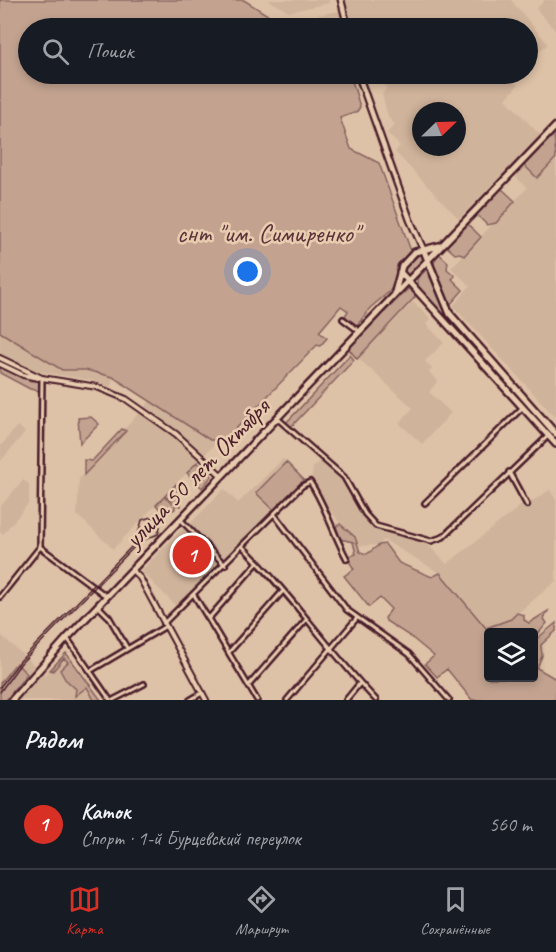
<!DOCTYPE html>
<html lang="ru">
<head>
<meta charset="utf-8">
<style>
  :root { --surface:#171b24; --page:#242831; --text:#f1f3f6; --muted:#9ea1a6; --line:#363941; --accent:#d93025 }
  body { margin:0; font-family:Caveat,sans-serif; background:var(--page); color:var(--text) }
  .controls { position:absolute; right:18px; bottom:18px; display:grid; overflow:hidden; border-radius:6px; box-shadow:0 3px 9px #0003 }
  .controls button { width:54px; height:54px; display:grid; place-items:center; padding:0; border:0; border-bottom:2px solid var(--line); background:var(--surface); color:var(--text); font:30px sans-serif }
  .compass { position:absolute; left:412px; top:102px; width:54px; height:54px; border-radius:50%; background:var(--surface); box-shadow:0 3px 9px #0003; rotate:67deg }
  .you { position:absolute; left:248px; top:272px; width:21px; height:21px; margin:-15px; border:4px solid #fff; border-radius:50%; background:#1a73e8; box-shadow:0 0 0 9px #1a73e833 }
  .badge { display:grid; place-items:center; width:39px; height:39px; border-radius:50%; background:var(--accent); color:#fff; font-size:20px; font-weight:700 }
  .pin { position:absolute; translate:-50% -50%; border:3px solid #fff; box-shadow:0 2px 6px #0006 }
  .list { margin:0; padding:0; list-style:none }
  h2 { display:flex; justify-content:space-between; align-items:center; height:78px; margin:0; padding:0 24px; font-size:26px }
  h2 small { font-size:20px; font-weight:400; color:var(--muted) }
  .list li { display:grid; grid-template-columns:39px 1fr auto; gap:18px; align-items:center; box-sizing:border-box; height:90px; padding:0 24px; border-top:2px solid var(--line) }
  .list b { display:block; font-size:22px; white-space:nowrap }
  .list p { margin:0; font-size:20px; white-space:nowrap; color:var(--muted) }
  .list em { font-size:20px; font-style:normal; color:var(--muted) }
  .icon { flex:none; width:33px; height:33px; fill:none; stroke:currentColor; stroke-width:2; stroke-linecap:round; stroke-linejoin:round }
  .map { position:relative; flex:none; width:556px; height:700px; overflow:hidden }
  .search { position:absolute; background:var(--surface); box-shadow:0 3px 9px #0003; left:18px; right:18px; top:18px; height:66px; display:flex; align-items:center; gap:15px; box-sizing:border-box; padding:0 21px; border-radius:33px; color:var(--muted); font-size:22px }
  .sheet { height:168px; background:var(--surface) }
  nav { display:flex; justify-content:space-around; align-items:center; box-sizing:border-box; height:84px; border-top:2px solid var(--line); background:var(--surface); font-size:16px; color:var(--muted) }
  nav a { display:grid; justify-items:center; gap:3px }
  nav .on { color:var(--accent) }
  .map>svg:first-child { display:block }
  .built { fill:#d0b39b; fill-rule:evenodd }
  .green { fill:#c3a390; stroke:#86615e; stroke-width:1.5 }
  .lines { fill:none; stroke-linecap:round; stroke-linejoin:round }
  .minor-casing { stroke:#4a1f2b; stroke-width:8 }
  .tertiary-casing { stroke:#4a1f2b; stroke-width:8 }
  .secondary-casing { stroke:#4a1f2b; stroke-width:9 }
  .primary-casing { stroke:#4a1f2b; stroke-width:10 }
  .minor { stroke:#e8ccaf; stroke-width:3 }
  .tertiary { stroke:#e8ccaf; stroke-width:4 }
  .secondary { stroke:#e8ccaf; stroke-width:4.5 }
  .primary { stroke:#e8ccaf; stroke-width:5 }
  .tram { stroke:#4a1f2b; stroke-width:1.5 }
  .labels { text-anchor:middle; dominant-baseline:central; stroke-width:5; stroke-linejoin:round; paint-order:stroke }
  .park-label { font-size:26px; fill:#5c333a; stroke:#e8ccaf }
  .street-label { font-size:26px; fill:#4a1f2b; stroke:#e8ccaf }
</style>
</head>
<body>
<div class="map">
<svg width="556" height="700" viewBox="0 0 556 700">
  <rect width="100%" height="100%" fill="#dec2a7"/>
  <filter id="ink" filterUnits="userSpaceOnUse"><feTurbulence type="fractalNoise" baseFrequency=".0167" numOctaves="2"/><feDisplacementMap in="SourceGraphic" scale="12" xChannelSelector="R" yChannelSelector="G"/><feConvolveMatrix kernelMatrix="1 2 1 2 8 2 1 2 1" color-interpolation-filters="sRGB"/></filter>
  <g filter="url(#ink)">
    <path class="built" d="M268 0H329V3L289 12Z
      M346 0H511L548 44 528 61V28H353Z
      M545 0H556V31L536 9Z
      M339 11 343 28H301L299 19Z
      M374 74H513L509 77 518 85 506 99 540 135 459 219 395 152 400 146 387 133 395 125 388 117 382 94 387 88ZM421 111H457V147H421Z
      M556 131V416L555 417 453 306 470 286 451 268 527 188 514 175Z
      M413 302 431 319 426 324 444 343 425 361 432 369 429 372 438 381 429 392 451 413 422 444 399 423 413 408 358 358Z
      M0 327 13 340 62 370H86L113 377 111 387 90 380 35 371 0 354Z
      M150 401 217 442 113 549 77 515 79 479Z
      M17 426 25 432 1 461 0 447Z
      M322 458 344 478 362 512 376 528 423 540 447 564 524 503 531 502 550 490 556 500V581L511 619 487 628 440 573 384 540 379 545 357 546 307 479 312 476 313 468Z
      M283 459 305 481 225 562 189 525 224 489 238 503Z
      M23 480 29 484V503L3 534 0 531V507Z
      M183 528 220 566 178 608 141 571Z
      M0 634 45 675 66 653 101 700H0Z"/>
    <path class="green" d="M0 0H244L288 28H28V74H350L360 107 357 112 340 118 351 149 379 163 411 251 397 265 395 283 390 291 370 308 356 327 345 316 348 311 341 306 319 332 327 338 320 346 317 345 225 440H210L113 377 86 370H62L0 332Z
      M554 133 556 158 537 178 524 165Z
      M501 188 515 201 496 223 487 225 476 214Z
      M467 223 481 237 464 256 460 253 455 254 445 245Z
      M421 253 426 261 408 278 403 274 404 268Z
      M438 253 448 262 447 269 455 276 452 279 463 290 450 305 447 304 433 266Z
      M427 269 446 313 510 386 419 289 417 279Z
      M408 289 414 291 415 297 357 359 348 348Z
      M350 355 354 360 290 428 285 424Z
      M0 366 31 381 39 380 40 391 30 389 0 373Z
      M91 417 99 424 80 443 78 418Z
      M122 429 126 431 84 475V460L92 461Z
      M197 462 212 476 202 488 187 473Z
      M286 462 304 480 274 510 256 493Z
      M176 484 181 506 175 505V509L165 514 156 505 164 497 173 503 165 496Z
      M340 524 355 537 360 552 367 554 379 545 385 544 399 563 432 577 440 573 486 628 511 619 517 613 524 615V620L529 623 548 611 544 619 547 623 534 639V632H488V678H534V641L556 623V631L541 645 542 656 537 668 556 679V700H472L447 669 437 677 425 664 434 656 411 637 386 621 385 618 391 609 380 598 369 607 344 576 354 569 349 561 350 556 356 554 353 542 340 539 336 526Z
      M187 539 206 559 196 570 176 549Z
      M66 653 101 700H94L87 687 75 696 76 689 65 679 60 670 68 662 64 658 53 671 50 670Z
      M16 663 27 674 6 700H0V683Z"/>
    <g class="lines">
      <g class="minor-casing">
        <path id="minor" d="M343 319 359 331
          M278 419 344 477 365 514 376 526 431 541 443 537 547 437
          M509 472 527 505
          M425 503 523 407
          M274 514 347 610 409 654 449 700
          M180 519 225 565
          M242 546C291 594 329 651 376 700
          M40 547 106 596
          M194 595 257 700
          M0 597 40 547 42 378
          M98 606 109 617 127 648
          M210 617 258 562
          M164 623 302 486 310 482C326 506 333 534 347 559
          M67 638 110 700
          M230 651 283 591
          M90 671 166 626
          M249 685 306 620
          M113 700 144 684
          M190 700 202 693
          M287 700 357 618
          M346 700 360 683"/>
      </g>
      <g class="tertiary-casing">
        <path id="tertiary" d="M0 358 42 378 97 387 126 399 176 434 222 476
          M0 364 23 375 38 378
          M132 570 140 578 206 700"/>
      </g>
      <g class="secondary-casing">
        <path id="secondary" d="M341 0 348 28
          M358 74 410 220 424 251"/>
      </g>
      <g class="primary-casing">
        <path id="primary" d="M424 251 450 314 556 434
          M400 272 556 444
          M395 292 402 266 415 252 439 246
          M12 700 67 638 556 126"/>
      </g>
      <use href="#minor" class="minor"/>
      <use href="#tertiary" class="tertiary"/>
      <use href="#secondary" class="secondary"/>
      <use href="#primary" class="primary"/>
      <path class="tram" d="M0 687 20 661 136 542 142 520 151 517 157 520 160 527 158 534 139 542 21 663 0 692"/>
    </g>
  </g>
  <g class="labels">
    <g class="park-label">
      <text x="268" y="233">снт "им. Симиренко"</text>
    </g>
    <g class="street-label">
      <text transform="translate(197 473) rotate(-46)">улица 50 лет Октября</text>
    </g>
  </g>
</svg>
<div class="controls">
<button><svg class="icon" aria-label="layers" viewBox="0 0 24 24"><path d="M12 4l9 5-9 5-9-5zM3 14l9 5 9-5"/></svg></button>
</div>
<svg class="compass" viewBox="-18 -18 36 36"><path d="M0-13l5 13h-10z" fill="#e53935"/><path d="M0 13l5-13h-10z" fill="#9ea1a6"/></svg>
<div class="you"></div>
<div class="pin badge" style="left:192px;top:555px">1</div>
<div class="search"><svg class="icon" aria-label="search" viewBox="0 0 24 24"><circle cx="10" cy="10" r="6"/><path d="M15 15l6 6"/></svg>Поиск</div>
</div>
<section class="sheet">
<h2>Рядом<small></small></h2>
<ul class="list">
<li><span class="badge">1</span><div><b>Каток</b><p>Спорт · 1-й Бурцевский переулок</p></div><em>560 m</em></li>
</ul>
</section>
<nav>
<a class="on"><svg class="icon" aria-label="map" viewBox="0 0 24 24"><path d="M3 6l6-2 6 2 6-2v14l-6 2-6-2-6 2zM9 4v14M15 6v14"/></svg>Карта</a>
<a><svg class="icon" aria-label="directions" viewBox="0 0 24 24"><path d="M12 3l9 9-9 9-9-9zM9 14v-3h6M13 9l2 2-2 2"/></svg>Маршрут</a>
<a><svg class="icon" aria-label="saved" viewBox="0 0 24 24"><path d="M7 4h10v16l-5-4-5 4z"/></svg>Сохранённые</a>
</nav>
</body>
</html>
